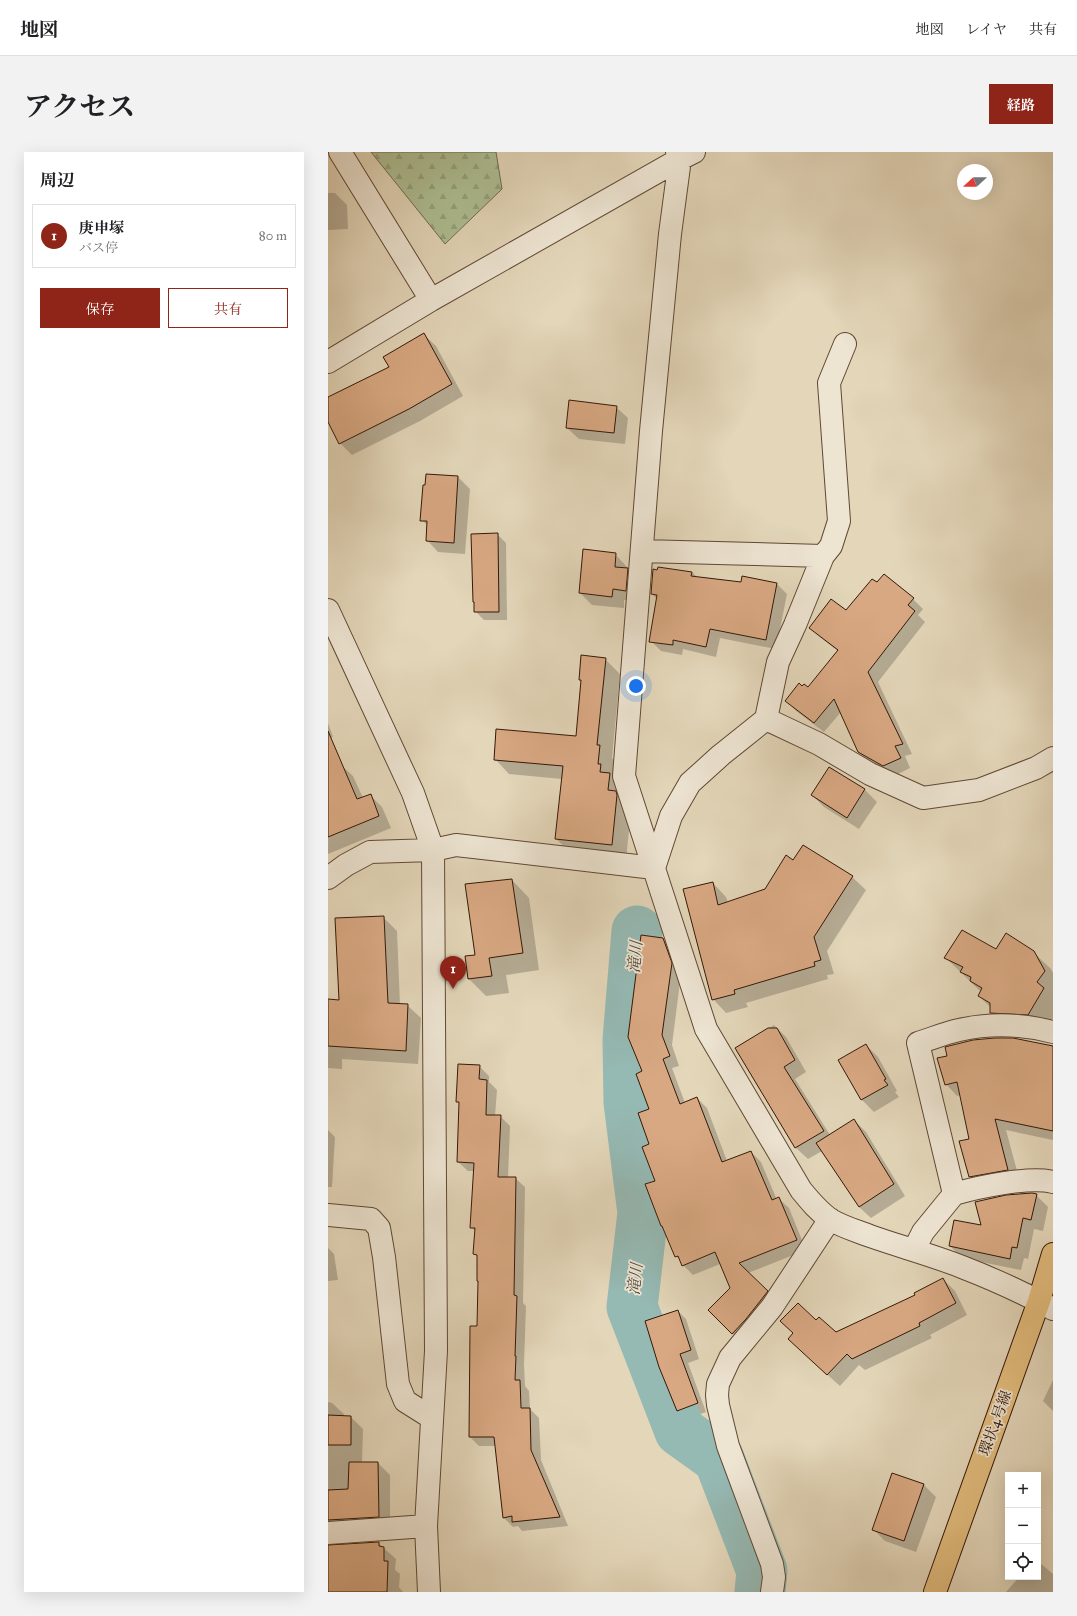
<!DOCTYPE html>
<html lang="ja">
<head>
<meta charset="utf-8">
<style>
  :root { --surface:#fff; --page:#f2f2f2; --text:#202124; --muted:#757577; --line:#e0e0e0; --accent:#8f2418 }
  body { margin:0; font-family:"IM FELL Great Primer","Noto Serif JP",serif; background:var(--page); color:var(--text) }
  .controls { position:absolute; right:12px; bottom:12px; display:grid; overflow:hidden; border-radius:0px; box-shadow:0 4px 16px #0002 }
  .controls button { width:36px; height:36px; display:grid; place-items:center; padding:0; border:0; border-bottom:1px solid var(--line); background:var(--surface); color:var(--text); font:20px sans-serif }
  .compass { position:absolute; left:629px; top:12px; width:36px; height:36px; border-radius:50%; background:var(--surface); box-shadow:0 4px 16px #0002; rotate:249deg }
  .you { position:absolute; left:308px; top:534px; width:14px; height:14px; margin:-10px; border:3px solid #fff; border-radius:50%; background:#1a73e8; box-shadow:0 0 0 6px #1a73e833 }
  .badge { display:grid; place-items:center; width:26px; height:26px; border-radius:50%; background:var(--accent); color:#fff; font-size:13px; font-weight:700 }
  .pin { position:absolute; translate:-50% -33px; filter:drop-shadow(0 1px 2px #0008) }
  .pin::after { content:''; position:absolute; top:21px; width:14px; height:12px; background:inherit; clip-path:polygon(0 0,100% 0,50% 100%) }
  .list { margin:0; padding:0; list-style:none }
  h2 { display:flex; justify-content:space-between; align-items:center; height:52px; margin:0; padding:0 16px; font-size:17px }
  h2 small { font-size:13px; font-weight:400; color:var(--muted) }
  .list li { display:grid; grid-template-columns:26px 1fr auto; gap:12px; align-items:center; box-sizing:border-box; height:64px; margin:0 8px 8px; padding:0 8px; border:1px solid var(--line); border-radius:0px }
  .list b { display:block; font-size:15px; white-space:nowrap }
  .list p { margin:0; font-size:13px; white-space:nowrap; color:var(--muted) }
  .list em { font-size:13px; font-style:normal; color:var(--muted) }
  .actions { display:flex; gap:8px; padding:12px 16px }
  .actions a { flex:1; padding:9px 0; border:1px solid var(--accent); border-radius:0px; text-align:center; font-size:14px; color:var(--accent) }
  .actions .main { background:var(--accent); color:#fff }
  .icon { flex:none; width:22px; height:22px; fill:none; stroke:currentColor; stroke-width:2; stroke-linecap:round; stroke-linejoin:round }
  .map { position:relative; flex:none; width:725px; height:1440px; overflow:hidden; border-radius:0px }
  header { display:flex; align-items:center; gap:24px; box-sizing:border-box; height:56px; padding:0 20px; background:var(--surface); border-bottom:1px solid var(--line) }
  header strong { font-size:19px }
  nav { display:flex; gap:22px; margin-inline-start:auto; font-size:14px }
  .intro { display:flex; align-items:center; justify-content:space-between; box-sizing:border-box; height:96px; padding:0 24px }
  h1 { margin:0; font-size:28px }
  .button { padding:10px 18px; border-radius:0px; background:var(--accent); color:#fff; font-size:14px; font-weight:700 }
  main { display:flex; gap:24px; padding:0 24px }
  aside { flex:1; background:var(--surface); border-radius:0px; box-shadow:0 4px 16px #0002 }
  .map>svg:first-child { display:block }
  .forest { fill:url(#forest-firs); stroke:#716c4e }
  .shadow { fill:#0003 }
  .lines { fill:none; stroke-linecap:round; stroke-linejoin:round }
  .river { stroke:#95b9b3; stroke-width:51 }
  .building { fill:#d8a882; stroke:#341807 }
  .minor-casing { stroke:#604834; stroke-width:24 }
  .major-casing { stroke:#341807; stroke-width:24 }
  .minor { stroke:#ede4d2; stroke-width:22 }
  .major { stroke:#e2bb7c; stroke-width:22 }
  .labels { text-anchor:middle; dominant-baseline:central; stroke-width:3.5; stroke-linejoin:round; paint-order:stroke }
  .street-label { font-size:15px; fill:#341807; stroke:#ede4d2 }
  .water-label { font-size:16px; font-style:italic; fill:#51483b; stroke:#ede4d2 }
</style>
</head>
<body>
<header>
<strong>地図</strong>
<nav><a>地図</a><a>レイヤ</a><a>共有</a></nav>
</header>
<div class="intro"><h1>アクセス</h1><a class="button">経路</a></div>
<main>
<aside>
<h2>周辺<small></small></h2>
<ul class="list">
<li><span class="badge">1</span><div><b>庚申塚</b><p>バス停</p></div><em>80 m</em></li>
</ul>
<div class="actions"><a class="main">保存</a><a>共有</a></div>
</aside>
<div class="map">
<svg width="725" height="1440" viewBox="0 0 725 1440">
  <defs>
    <pattern id="forest-firs" width="22" height="20" patternUnits="userSpaceOnUse"><rect width="22" height="20" fill="#aebf94"/><path d="M5 1l3.5 6h-7zM16 11l3.5 6h-7z" fill="#96a37e"/></pattern>
  </defs>
  <rect width="100%" height="100%" fill="#e3d6b9"/>
  <filter id="stains"><feTurbulence type="fractalNoise" baseFrequency=".005" numOctaves="4"/><feColorMatrix values="0 0 0 0 .2 0 0 0 0 .09 0 0 0 0 .02 0 0 0 .5 -.17"/></filter>
  <radialGradient id="worn" r=".72"><stop offset=".6" stop-color="#630" stop-opacity="0"/><stop offset="1" stop-color="#630" stop-opacity=".3"/></radialGradient>
  <path class="forest" d="M43 0H168L174 37 117 92Z"/>
  <path class="shadow" d="M0 41H7L19 53 20 77 0 78Z
    M96 183 108 194 135 244 92 269 24 303 12 291 0 268V246L62 215Z
    M288 255 300 266 297 292 251 287 239 276Z
    M99 323 130 325 142 337 137 402 110 400 99 388 100 374 94 368Z
    M169 382 178 391 179 468H156L147 459Z
    M287 402 311 428 309 450 296 448V456L264 453 252 441Z
    M364 420 369 425 414 431 449 432 459 442 448 497 392 486 388 505 355 497 354 503 333 499 323 489 329 447 324 442Z
    M585 447 595 457 590 463 597 470 550 530 584 602 577 604 582 616 566 624 541 610 530 600 513 560 496 580 468 559 458 548 480 537 511 500 493 486 482 476 518 460Z
    M277 507 292 522 284 606 286 609 285 625 303 659 298 708 243 701 228 687 234 627 181 622 167 607 249 585 254 530 252 527Z
    M0 571 5 585 0 587Z
    M13 613 25 624 35 646 42 643 54 655 63 676 0 702V618Z
    M501 616 537 638 549 650 531 677 496 655 484 643Z
    M475 694 524 725 538 738 499 799 506 822 499 823 500 827 418 851 420 855 398 861 385 847V731L398 745 400 751 437 738 466 709Z
    M184 728 201 746 211 818 178 823 181 841 158 844 141 827 148 804Z
    M55 765 69 779 72 853H79L93 866 90 912 14 907V917L0 916V848L12 849Z
    M335 787 345 797 353 822 344 893 351 914 344 916 357 951 369 946 379 956 399 1009 423 1000 433 1010 449 1048 451 1047 461 1056 478 1098 420 1121 449 1149 414 1191 381 1158 403 1137 392 1112 365 1123 355 1113 353 1109 348 1104 328 1029 322 993 323 957 315 920Z
    M668 799 705 800 723 817 725 821V866L717 879 680 878 663 861V856L651 844 653 840 618 806Z
    M446 873 458 885 478 920 467 927 502 983 526 968 538 980 577 1044 543 1066 531 1055 494 999 480 1007 468 996 408 896Z
    M538 893 550 905 569 939 567 940 571 945 546 960 534 948 512 908Z
    M725 896V988L678 978 692 1030 653 1037 641 1025 642 987 633 943 629 944 618 932Z
    M151 914 161 924V930L169 938 167 964H172L182 974 180 1026H187L197 1035 195 1151 198 1154 196 1213 197 1234 201 1239 202 1257 211 1266 213 1308 240 1374 194 1379 190 1374 185 1375 176 1366 168 1294H151L142 1285 150 1175V1105L147 1102 148 1080 144 1076 147 1019H140L130 1010 132 952 129 949Z
    M0 978 7 985 4 1035H0Z
    M708 1043 720 1055 715 1079 706 1077 700 1107 696 1106 693 1118 634 1106 622 1094Z
    M0 1096 6 1102 10 1128 0 1129Z
    M615 1127 627 1139 639 1163 602 1183 604 1186 537 1218 531 1213 512 1234 473 1199 488 1169 507 1181 588 1143Z
    M350 1159 358 1167 371 1207 360 1211 378 1260 358 1267 350 1259Z
    M725 1228V1259L715 1249Z
    M0 1250 4 1251 16 1262V1265H23L35 1277 34 1311H50L62 1323V1376L0 1389Z
    M565 1322 596 1333 608 1345 588 1400 557 1389 545 1377Z
    M50 1391 68 1407 67 1418 72 1422 71 1435 75 1440H0V1394Z
    M712 1411 725 1422V1440H678L691 1425H695L698 1427 699 1425H710V1412Z"/>
  <g class="lines">
    <path class="river" d="M309 779 300 888 301 950 315 1061 304 1155 352 1279 391 1307 434 1419 432 1440"/>
  </g>
  <path class="building" d="M96 181 124 232 81 257 11 292 0 270V245L61 215 55 205Z
    M241 248 289 254 286 281 238 276Z
    M98 322 130 324 126 391 98 389 99 369H92L95 333H97Z
    M170 381 171 460H146V450H145L143 382Z
    M255 397 288 401 287 415 300 416 298 439 285 437 284 445 251 441Z
    M330 415 364 420 363 424 413 430 414 424 449 431 438 488 382 477 378 495 345 488V493L321 490 329 443 323 442 325 417 329 418Z
    M556 422 586 446 580 453 587 459 540 520 575 592 567 594 573 606 555 614 530 600 506 547 486 571 457 549 471 531 474 534 476 532 480 535 510 498 481 476 503 447 518 458 544 427 549 430Z
    M253 503 278 506 269 593H272L270 612H273L272 620 282 621 280 638 288 639 289 643 284 693 227 687 235 614 166 608 168 577 248 584 253 528H251Z
    M0 579 29 647 43 642 51 664 0 685Z
    M501 615 537 637 519 666 483 643Z
    M475 693 525 724 486 785 493 808 486 810 487 814 406 838 407 842 384 848 355 737 385 730 390 753 437 737 458 703 465 708Z
    M184 727 195 801 161 806 164 824 140 827 137 804 147 803 137 732Z
    M56 764 60 851 80 852 78 899 0 894V847L11 848 7 766Z
    M634 778 668 797 678 781 706 799 717 819 709 830 716 836 700 863 662 861V851L650 844 654 836 642 829 643 825 632 820 635 815 616 806Z
    M313 783 335 786 344 811 334 883 342 904 335 907 352 952 369 945 394 1010 423 999 444 1048 451 1045 469 1088 411 1111 440 1139 418 1167 404 1182 380 1158 402 1136 387 1100 354 1114 350 1104 347 1105 334 1074H333L317 1032 327 1029 314 995 321 992 310 961 321 957 308 922 314 919 300 885Z
    M440 876H449L467 908 456 915 496 979 467 996 407 896Z
    M667 886H685L725 894V979L667 967 680 1018 641 1025 631 989 641 987 629 930 617 933 609 906 619 904 617 895 645 888Z
    M538 892 558 927 556 928 560 933 533 948 510 908Z
    M130 912 152 913 151 927 159 928 158 963H173L170 1025H188L186 1143 189 1144 187 1204H188L187 1228H192L193 1256H202L203 1298 232 1365 184 1370V1364L175 1366 166 1285H141L142 1174H149L150 1129H149V1103L145 1102 147 1076H142L146 1011 129 1010 131 950H128Z
    M526 967 566 1032 531 1055 488 991Z
    M704 1041 709 1042 703 1068 695 1066 689 1096 684 1095 682 1107 621 1094 626 1068 653 1073 647 1050 678 1043Z
    M615 1126 628 1151 591 1171 592 1174 524 1207 519 1202 499 1223 460 1187 465 1181 452 1169 470 1151 488 1168 491 1165 508 1180 587 1143 586 1141Z
    M350 1158 363 1198 352 1202 370 1251 349 1259 331 1215 317 1169Z
    M0 1263 23 1264V1293H0Z
    M21 1310H50L51 1365 0 1368V1338L20 1337Z
    M564 1321 596 1332 576 1389 544 1378Z
    M51 1390V1394L56 1395V1409H60L59 1440H0V1393Z"/>
  <g class="lines">
    <g class="minor-casing">
      <path id="minor" d="M12 0 103 148
        M349 0 352 7 342 82 323 279 296 624 378 877 473 1038C482 1049 491 1060 503 1068 515 1075 529 1079 542 1084 573 1095 604 1103 634 1115 665 1127 696 1141 725 1157
        M0 210 103 148 352 7 366 0
        M314 399 495 404
        M0 458 85 641 105 698 108 1199 98 1374 101 1440
        M438 567 450 510 467 473 495 404 503 394 511 369 501 231 517 192
        M326 716 343 664 362 631 393 603 438 567 491 592 542 622 595 646 651 638 708 616 725 606
        M0 726 18 713 42 700 105 698 128 693 326 716
        M626 1042C650 1035 702 1024 725 1030
        M0 1063 43 1067 51 1076 56 1105 70 1232 77 1249 104 1266
        M586 1098 595 1080 626 1042 590 891C603 887 617 881 631 878 662 871 694 872 725 880
        M0 1381 98 1374
        M444 1440 446 1425 444 1412 400 1294 390 1253 389 1243 390 1232 402 1206 444 1155 502 1067"/>
    </g>
    <g class="major-casing">
      <path id="major" d="M607 1440 711 1149 725 1102"/>
    </g>
    <use href="#minor" class="minor"/>
    <use href="#major" class="major"/>
  </g>
  <g class="labels">
    <g class="street-label">
      <text transform="translate(667 1271) rotate(-70)">環状4号線</text>
    </g>
    <g class="water-label">
      <text transform="translate(307 805) rotate(-85)">滝川</text>
      <text transform="translate(307 1127) rotate(-83)">滝川</text>
    </g>
  </g>
  <rect width="100%" height="100%" filter="url(#stains)"/>
  <rect width="100%" height="100%" fill="url(#worn)"/>
</svg>
<div class="controls">
<button>+</button>
<button>−</button>
<button><svg class="icon" aria-label="locate" viewBox="0 0 24 24"><circle cx="12" cy="12" r="6"/><path d="M12 2v4M12 18v4M2 12h4M18 12h4"/></svg></button>
</div>
<svg class="compass" viewBox="-18 -18 36 36"><path d="M0-13l5 13h-10z" fill="#e53935"/><path d="M0 13l5-13h-10z" fill="#757577"/></svg>
<div class="you"></div>
<div class="pin badge" style="left:125px;top:837px">1</div>
</div>
</main>
</body>
</html>
